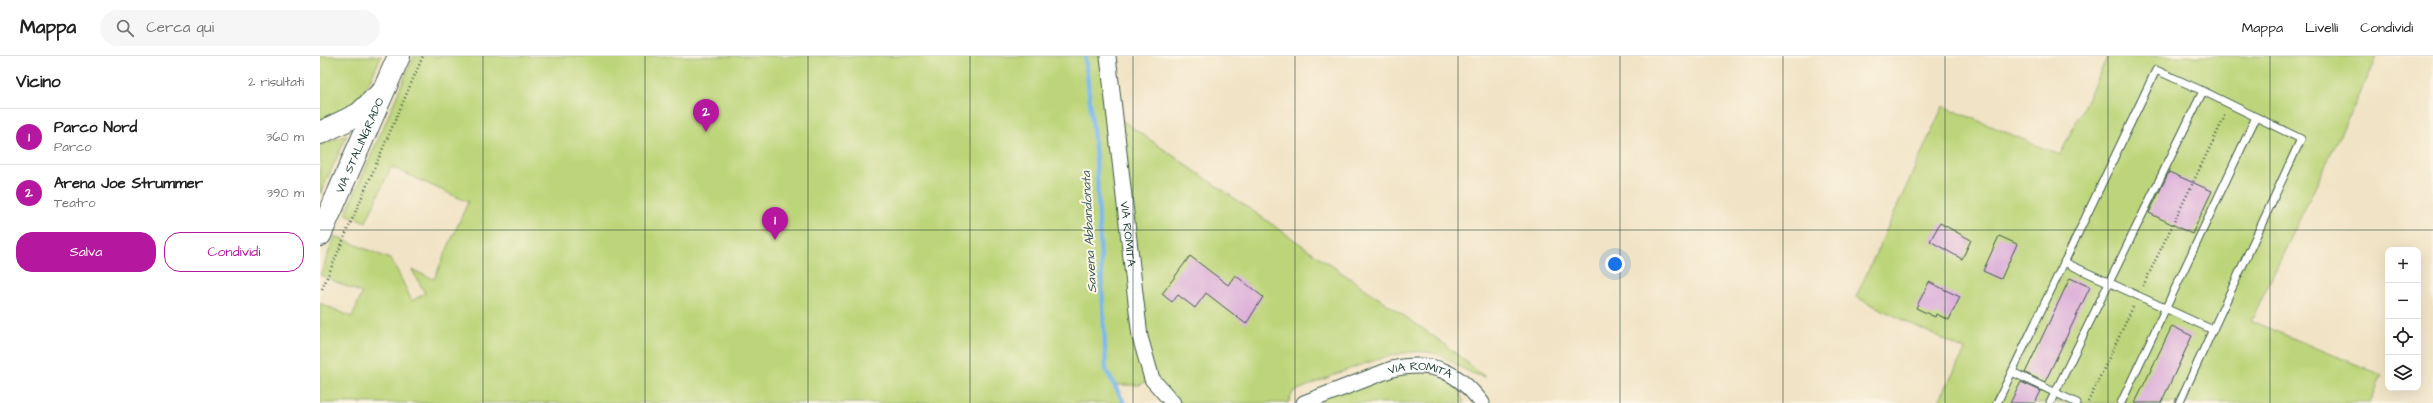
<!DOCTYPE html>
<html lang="it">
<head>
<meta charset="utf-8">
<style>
  :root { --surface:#fff; --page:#f6f6f6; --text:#222; --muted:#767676; --line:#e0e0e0; --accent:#b5179e }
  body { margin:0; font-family:"Architects Daughter",sans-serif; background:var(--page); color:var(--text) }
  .controls { position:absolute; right:12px; bottom:12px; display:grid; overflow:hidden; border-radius:8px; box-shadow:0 4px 16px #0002 }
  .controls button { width:36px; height:36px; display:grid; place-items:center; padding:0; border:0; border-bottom:1px solid var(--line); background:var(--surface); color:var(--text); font:20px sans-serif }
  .you { position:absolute; left:1295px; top:208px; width:14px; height:14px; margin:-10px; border:3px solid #fff; border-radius:50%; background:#1a73e8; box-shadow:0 0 0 6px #1a73e833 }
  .badge { display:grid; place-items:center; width:26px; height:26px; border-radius:50%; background:var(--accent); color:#fff; font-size:13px; font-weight:700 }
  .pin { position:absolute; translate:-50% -33px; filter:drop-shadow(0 1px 2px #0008) }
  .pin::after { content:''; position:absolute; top:21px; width:14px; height:12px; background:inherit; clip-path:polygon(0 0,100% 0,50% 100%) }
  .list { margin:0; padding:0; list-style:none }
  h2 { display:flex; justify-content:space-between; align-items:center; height:52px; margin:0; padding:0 16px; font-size:17px }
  h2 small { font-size:13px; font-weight:400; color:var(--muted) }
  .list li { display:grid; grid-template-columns:26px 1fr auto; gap:12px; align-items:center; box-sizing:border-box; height:56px; padding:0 16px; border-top:1px solid var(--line) }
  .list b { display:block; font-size:15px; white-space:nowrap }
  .list p { margin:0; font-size:13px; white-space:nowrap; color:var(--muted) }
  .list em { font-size:13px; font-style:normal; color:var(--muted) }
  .actions { display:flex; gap:8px; padding:12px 16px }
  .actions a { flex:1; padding:9px 0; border:1px solid var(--accent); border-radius:16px; text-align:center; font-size:14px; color:var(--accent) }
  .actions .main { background:var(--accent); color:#fff }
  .icon { flex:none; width:22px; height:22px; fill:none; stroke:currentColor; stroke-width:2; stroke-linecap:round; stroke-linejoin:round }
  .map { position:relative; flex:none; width:2113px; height:347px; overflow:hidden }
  header { display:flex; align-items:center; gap:24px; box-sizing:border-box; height:56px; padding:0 20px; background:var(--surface); border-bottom:1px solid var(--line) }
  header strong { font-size:19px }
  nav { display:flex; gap:22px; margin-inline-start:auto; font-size:14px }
  .search { width:280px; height:36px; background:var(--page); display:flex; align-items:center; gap:10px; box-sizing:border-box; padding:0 14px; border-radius:22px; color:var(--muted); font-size:15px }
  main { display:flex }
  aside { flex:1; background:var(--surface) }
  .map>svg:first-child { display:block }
  .green { fill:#bdd57a; stroke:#6e8957 }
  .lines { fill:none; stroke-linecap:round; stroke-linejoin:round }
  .stream { stroke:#78b7ec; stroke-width:4.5 }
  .building { fill:#daabd9 }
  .service-casing { stroke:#3e564a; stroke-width:9 }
  .minor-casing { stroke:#3e564a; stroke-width:17 }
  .primary-casing { stroke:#3e564a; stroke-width:24 }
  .path { stroke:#3e564a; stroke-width:2.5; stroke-dasharray:1 3; stroke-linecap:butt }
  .service { stroke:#fff; stroke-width:7 }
  .minor { stroke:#fff; stroke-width:15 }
  .primary { stroke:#fff; stroke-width:22 }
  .grid { fill:none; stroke:#1f3d34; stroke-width:1; stroke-opacity:0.55 }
  .labels { text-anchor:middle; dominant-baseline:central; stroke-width:4; stroke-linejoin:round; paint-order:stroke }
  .street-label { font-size:12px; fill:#1f3d34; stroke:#fcf5e5 }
  .water-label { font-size:13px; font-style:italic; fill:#355c62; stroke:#fcf5e5 }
</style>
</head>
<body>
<header>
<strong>Mappa</strong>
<div class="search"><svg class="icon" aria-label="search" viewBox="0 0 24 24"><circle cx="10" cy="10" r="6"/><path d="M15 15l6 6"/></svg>Cerca qui</div>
<nav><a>Mappa</a><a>Livelli</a><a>Condividi</a></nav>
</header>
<main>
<aside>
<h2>Vicino<small>2 risultati</small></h2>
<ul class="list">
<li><span class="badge">1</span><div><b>Parco Nord</b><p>Parco</p></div><em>360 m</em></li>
<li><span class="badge">2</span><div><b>Arena Joe Strummer</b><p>Teatro</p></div><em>390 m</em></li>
</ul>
<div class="actions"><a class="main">Salva</a><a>Condividi</a></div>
</aside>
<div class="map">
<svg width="2113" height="347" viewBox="0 0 2113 347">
  <rect width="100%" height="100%" fill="#fcf5e5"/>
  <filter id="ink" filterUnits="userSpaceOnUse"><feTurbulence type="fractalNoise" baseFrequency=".025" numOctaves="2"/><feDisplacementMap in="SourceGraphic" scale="8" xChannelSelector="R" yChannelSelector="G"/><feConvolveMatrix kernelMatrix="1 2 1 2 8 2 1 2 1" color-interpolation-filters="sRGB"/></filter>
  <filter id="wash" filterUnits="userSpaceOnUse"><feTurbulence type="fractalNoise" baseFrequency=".012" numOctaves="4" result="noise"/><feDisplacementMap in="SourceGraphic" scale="16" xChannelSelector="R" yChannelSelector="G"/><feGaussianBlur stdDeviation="0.9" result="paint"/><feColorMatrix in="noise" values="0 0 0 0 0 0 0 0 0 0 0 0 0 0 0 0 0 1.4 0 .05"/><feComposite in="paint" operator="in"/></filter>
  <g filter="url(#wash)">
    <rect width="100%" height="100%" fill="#f1e3c5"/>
    <path class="green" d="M0 0H61C44 39 40 49 0 66Z
      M94 0H782L800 63 1119 284 1165 321C1145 318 1131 302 1113 297 1079 288 1006 323 973 336L968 347H853L832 323 819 329H794L804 347H0V247L32 261 42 237 0 219 15 180 72 204 92 245 105 237 92 214 114 223 148 146 71 111 46 166 26 158Z
      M1788 0H2058L1931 265 2062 319 2050 347H1618L1645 294 1536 241 1623 50 1740 99Z
      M27 79 0 138V89Z
      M1072 313 1134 319 1144 347H984Z"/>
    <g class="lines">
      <path class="stream" d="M765 0 776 101 786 314 804 347"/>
    </g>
    <g id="blocks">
      <path class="building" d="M1849 116 1892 135 1872 178 1829 157Z
        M1620 167 1651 184 1642 203 1610 185Z
        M1679 180 1697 188 1681 223 1663 215Z
        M870 200 908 229 915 219 943 241 926 268 886 237 875 252 858 239 852 246 842 238Z
        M1750 222 1770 231 1725 326 1705 317Z
        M1609 226 1640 241 1629 264 1616 258 1615 261 1596 252Z
        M1852 270 1872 280 1841 347H1815Z
        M1701 326 1721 335 1715 347H1690Z"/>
    </g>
  </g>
  <g filter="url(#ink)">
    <use href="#blocks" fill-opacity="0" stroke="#3e564a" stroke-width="1"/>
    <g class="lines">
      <g class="service-casing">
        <path id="service" d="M1744 206 1893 274
          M1692 316 1757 347
          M1677 347 1836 14 1883 35
          M1730 347 1883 35 1936 61 1801 347
          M1859 347 1981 83 1936 61"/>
      </g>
      <g class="minor-casing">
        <g id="minor">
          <path id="s1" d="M788 0 820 281 832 323 853 347"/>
          <path id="s2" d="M984 347 1072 313C1113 304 1137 315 1162 347"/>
        </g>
      </g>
      <g class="primary-casing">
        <g id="primary">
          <path d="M0 77 39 58 59 39"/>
          <path id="s3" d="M0 179 79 0"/>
        </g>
      </g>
      <path class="path" d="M1823 230 1906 58
        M2 233 103 0
        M1768 346 1814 249"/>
      <use href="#service" class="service"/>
      <use href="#minor" class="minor"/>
      <use href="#primary" class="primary"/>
    </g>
  </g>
  <path class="grid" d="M163 0V347M325 0V347M488 0V347M650 0V347M813 0V347M975 0V347M1138 0V347M1300 0V347M1463 0V347M1625 0V347M1788 0V347M1950 0V347M0 174H2113"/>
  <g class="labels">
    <g class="street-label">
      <text stroke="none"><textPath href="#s3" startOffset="98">VIA STALINGRADO</textPath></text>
      <text stroke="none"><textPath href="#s1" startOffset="179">VIA ROMITA</textPath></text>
      <text stroke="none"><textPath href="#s2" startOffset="123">VIA ROMITA</textPath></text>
    </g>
    <g class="water-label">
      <text transform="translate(769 176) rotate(-93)">Savena Abbandonata</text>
    </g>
  </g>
</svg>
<div class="controls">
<button>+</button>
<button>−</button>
<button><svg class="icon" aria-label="locate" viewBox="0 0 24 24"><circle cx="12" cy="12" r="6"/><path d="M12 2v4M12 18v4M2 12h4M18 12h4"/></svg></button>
<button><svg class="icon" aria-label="layers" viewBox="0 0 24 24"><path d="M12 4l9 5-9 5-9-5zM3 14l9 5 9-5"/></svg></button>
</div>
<div class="you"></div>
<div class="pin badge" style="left:455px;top:184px">1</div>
<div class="pin badge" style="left:386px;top:76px">2</div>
</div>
</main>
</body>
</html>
